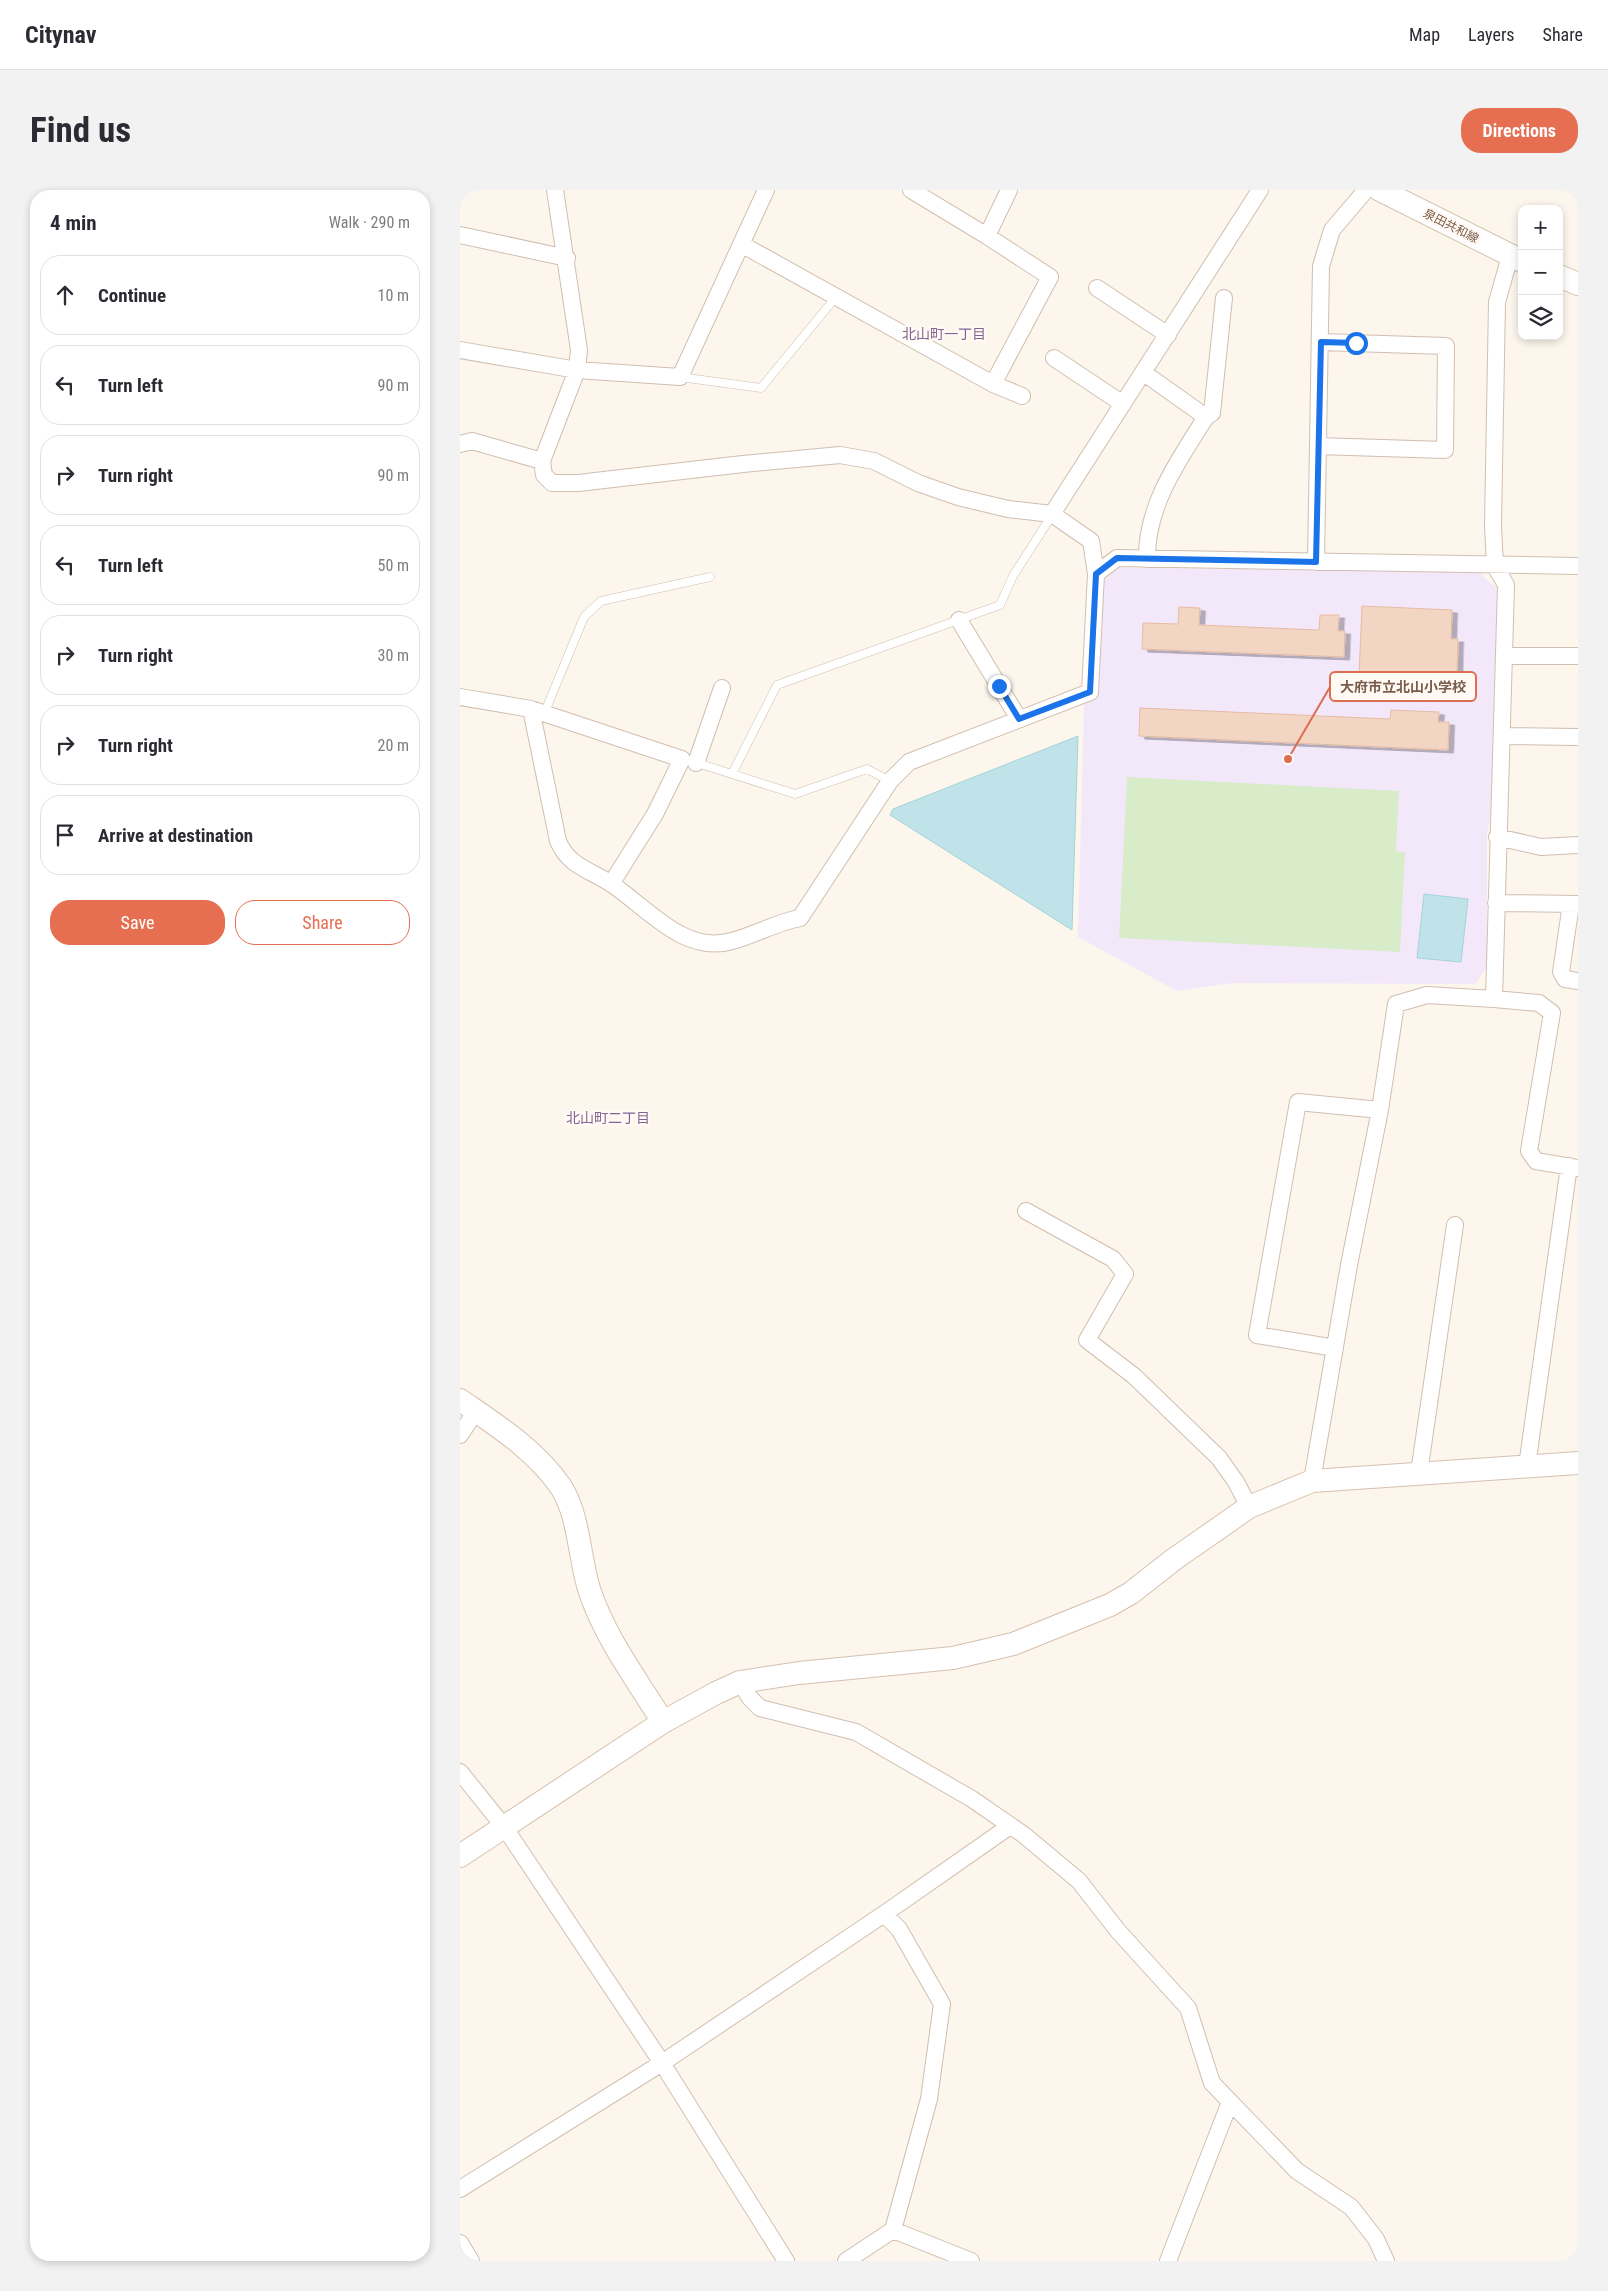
<!DOCTYPE html>
<html lang="en">
<head>
<meta charset="utf-8">
<style>
  :root { --surface:#fff; --page:#f2f2f3; --text:#2b2b33; --muted:#7c7c81; --line:#e1e1e2; --accent:#e76f51 }
  body { margin:0; font-family:"Roboto Condensed","Noto Sans JP",sans-serif; background:var(--page); color:var(--text) }
  .controls { position:absolute; right:15px; top:15px; display:grid; overflow:hidden; border-radius:10px; box-shadow:0 2px 8px #0003 }
  .controls button { width:45px; height:45px; display:grid; place-items:center; padding:0; border:0; border-bottom:1px solid var(--line); background:var(--surface); color:var(--text); font:25px sans-serif }
  .stop { position:absolute; width:15px; height:15px; margin:-11px; border:4px solid #1a73e8; border-radius:50%; background:#fff }
  .stop.end { background:#1a73e8; border-color:#fff; box-shadow:0 1px 5px #0008 }
  .list { margin:0; padding:0; list-style:none }
  h2 { display:flex; justify-content:space-between; align-items:center; height:65px; margin:0; padding:0 20px; font-size:21px }
  h2 small { font-size:16px; font-weight:400; color:var(--muted) }
  .list li { display:grid; grid-template-columns:32px 1fr auto; gap:15px; align-items:center; box-sizing:border-box; height:80px; margin:0 10px 10px; padding:0 10px; border:1px solid var(--line); border-radius:20px }
  .list b { display:block; font-size:19px; white-space:nowrap }
  .list em { font-size:16px; font-style:normal; color:var(--muted) }
  .actions { display:flex; gap:10px; padding:15px 20px }
  .actions a { flex:1; padding:11px 0; border:1px solid var(--accent); border-radius:20px; text-align:center; font-size:18px; color:var(--accent) }
  .actions .main { background:var(--accent); color:#fff }
  .icon { flex:none; width:28px; height:28px; fill:none; stroke:currentColor; stroke-width:2; stroke-linecap:round; stroke-linejoin:round }
  .map { position:relative; flex:none; width:1118px; height:2071px; overflow:hidden; border-radius:20px }
  header { display:flex; align-items:center; gap:30px; box-sizing:border-box; height:70px; padding:0 25px; background:var(--surface); border-bottom:1px solid var(--line) }
  header strong { font-size:24px }
  nav { display:flex; gap:28px; margin-inline-start:auto; font-size:18px }
  .intro { display:flex; align-items:center; justify-content:space-between; box-sizing:border-box; height:120px; padding:0 30px }
  h1 { margin:0; font-size:35px }
  .button { padding:12px 22px; border-radius:20px; background:var(--accent); color:#fff; font-size:18px; font-weight:700 }
  main { display:flex; gap:30px; padding:0 30px }
  aside { flex:1; background:var(--surface); border-radius:20px; box-shadow:0 2px 8px #0003 }
  .map>svg:first-child { display:block }
  .education { fill:#f3e8fa }
  .green { fill:#d8ecc9 }
  .water { fill:#bfe3e8; stroke:#a5d3da }
  .building { fill:#f3d5c3; stroke:#e6bba3; filter:url(#shadow) }
  .lines { fill:none; stroke-linecap:round; stroke-linejoin:round }
  .lane-casing { stroke:#d1beb0; stroke-width:9 }
  .street-casing { stroke:#d1beb0; stroke-width:18 }
  .secondary-casing { stroke:#d6c0b0; stroke-width:24 }
  .lane { stroke:#fff; stroke-width:8 }
  .street { stroke:#fff; stroke-width:16 }
  .secondary { stroke:#fff; stroke-width:22 }
  .route { stroke:#1a73e8; stroke-width:6 }
  .labels { text-anchor:middle; dominant-baseline:central; stroke-width:5; stroke-linejoin:round; paint-order:stroke }
  .street-label { font-size:12px; fill:#7a5c4d; stroke:#fffaf3 }
  .neighbourhood-label { font-size:14px; fill:#846695; stroke:#fffaf3 }
  .leader { fill:none; stroke:#dc6d51; stroke-width:2 }
  .callout-dot { fill:#dc6d51; stroke:#fffaf3; stroke-width:2 }
  .callout { fill:#fffaf3; stroke:#dc6d51; stroke-width:2 }
  .callout-label { font-size:14px; text-anchor:middle; font-weight:bold; fill:#7a5c4d }
</style>
</head>
<body>
<header>
<strong>Citynav</strong>
<nav><a>Map</a><a>Layers</a><a>Share</a></nav>
</header>
<div class="intro"><h1>Find us</h1><a class="button">Directions</a></div>
<main>
<aside>
<h2>4 min<small>Walk · 290 m</small></h2>
<ul class="list">
<li><svg class="icon" aria-label="ahead" viewBox="0 0 24 24"><path d="M12 20V5M6 11l6-6 6 6"/></svg><div><b>Continue</b></div><em>10 m</em></li>
<li><svg class="icon" aria-label="left" viewBox="0 0 24 24"><path d="M17 20v-9H6M10 6l-5 5 5 5"/></svg><div><b>Turn left</b></div><em>90 m</em></li>
<li><svg class="icon" aria-label="right" viewBox="0 0 24 24"><path d="M7 20v-9h11M14 6l5 5-5 5"/></svg><div><b>Turn right</b></div><em>90 m</em></li>
<li><svg class="icon" aria-label="left" viewBox="0 0 24 24"><path d="M17 20v-9H6M10 6l-5 5 5 5"/></svg><div><b>Turn left</b></div><em>50 m</em></li>
<li><svg class="icon" aria-label="right" viewBox="0 0 24 24"><path d="M7 20v-9h11M14 6l5 5-5 5"/></svg><div><b>Turn right</b></div><em>30 m</em></li>
<li><svg class="icon" aria-label="right" viewBox="0 0 24 24"><path d="M7 20v-9h11M14 6l5 5-5 5"/></svg><div><b>Turn right</b></div><em>20 m</em></li>
<li><svg class="icon" aria-label="arrive" viewBox="0 0 24 24"><path d="M6 21V4h12l-3 4 3 4H6"/></svg><div><b>Arrive at destination</b></div></li>
</ul>
<div class="actions"><a class="main">Save</a><a>Share</a></div>
</aside>
<div class="map">
<svg width="1118" height="2071" viewBox="0 0 1118 2071">
  <defs>
    <filter id="shadow"><feDropShadow dx="5.5" dy="3" stdDeviation="0" flood-color="#0004"/></filter>
  </defs>
  <rect width="100%" height="100%" fill="#fdf6ec"/>
  <path class="education" d="M658 378 1015 379 1038 399 1031 625 1027 643V777L1015 794 773 793 717 801 618 747 624 513 638 507 641 393Z"/>
  <path class="green" d="M667 587 939 601 936 661 945 662 940 762 659 748Z"/>
  <path class="water" d="M618 546 612 740 430 625 433 619Z
    M964 704 1008 709 1001 772 957 768Z"/>
  <path class="building" d="M902 416 992 420 991 449H998L997 489 899 485Z
    M719 417 740 418 739 435 859 440 860 425H879L878 441H885L884 467 682 459 683 433 718 434Z
    M680 518 930 529 931 520 979 522 978 532H989L988 560 679 546Z"/>
  <g class="lines">
    <g class="lane-casing">
      <path id="lane" d="M220 187 301 198 376 107
        M84 524 124 427 141 411 250 387
        M234 572 335 604 407 579 430 591
        M272 584 317 495 540 415 553 386 592 325"/>
    </g>
    <g class="street-casing">
      <path id="street" d="M451 0 527 46
        M0 45 107 68
        M281 54 533 194 562 206
        M637 98 708 145
        M0 160 117 180 220 187 306 0
        M594 168 663 214
        M684 183 746 227C718 271 686 316 687 369
        M533 194 590 87 527 46 549 0
        M746 227 752 223 764 108
        M0 254 12 251 82 271
        M858 256 985 260 986 156 861 152
        M592 324 800 0
        M856 372 861 76 872 40 906 0
        M636 384 657 368 1118 376
        M499 430 559 529
        M1045 466H1118
        M0 507 71 519 98 651C109 677 131 680 153 695 187 718 225 765 272 751 295 745 317 732 340 728L430 591 449 572 630 502 636 384 631 351 592 324 548 319 498 307 458 293 414 271 380 265 283 274 118 293H92L84 285 82 271 117 180 119 160 95 0
        M71 519 222 569 195 624 151 694
        M1042 546 1118 547
        M236 573 262 498
        M1037 647 1081 657 1118 655
        M1036 713 1118 714
        M1111 714 1101 782 1105 789 1118 791
        M1034 809 1046 395 1035 376 1033 335 1037 112 1050 66
        M566 1021 653 1069 665 1084 627 1150 674 1186 759 1268 776 1292 789 1317
        M875 1158 797 1145 838 912 920 920
        M0 1245 16 1221
        M1067 1276 1109 976
        M959 1283 995 1035
        M852 1291 889 1075 920 920 936 814 967 805 1034 809 1079 813 1092 823 1069 961 1076 971 1118 978
        M280 1492 290 1508 300 1518 396 1542 512 1609 564 1645 619 1691 658 1741 728 1818 752 1893 837 1981 891 2017 916 2049 926 2071
        M0 1582 45 1638 202 1873 326 2071
        M0 1999 202 1873 424 1724 550 1636
        M433 2040 511 2071
        M0 2053 11 2071
        M386 2071 433 2040 469 1909 482 1814 439 1739 424 1724
        M708 2071 770 1912"/>
    </g>
    <g class="secondary-casing">
      <path id="secondary" d="M920 0 1062 71
        M1099 86 1118 94
        M0 1210C36 1235 76 1260 101 1297 119 1325 119 1366 129 1399 144 1446 177 1490 203 1532
        M0 1666 203 1532 256 1503 280 1492 339 1483 493 1468 553 1454 650 1415 671 1403 713 1370 789 1317 852 1291 1118 1273"/>
    </g>
    <use href="#lane" class="lane"/>
    <use href="#street" class="street"/>
    <use href="#secondary" class="secondary"/>
  </g>
  <g class="lines">
    <path class="route" d="M539 496 559 529 630 502 636 384 657 368 856 372 861 152 896 153"/>
  </g>
  <g class="labels">
    <g class="street-label">
      <text transform="translate(991 36) rotate(27)">泉田共和線</text>
    </g>
    <g class="neighbourhood-label">
      <text x="484" y="144">北山町一丁目</text>
      <text x="148" y="928">北山町二丁目</text>
    </g>
  </g>
  <path class="leader" d="M828 569L870 497"/>
  <circle class="callout-dot" cx="828" cy="569" r="5"/>
  <rect class="callout" x="870" y="482" width="146" height="29" rx="5"/>
  <g class="callout-label">
    <text x="943" y="502">大府市立北山小学校</text>
  </g>
</svg>
<div class="controls">
<button>+</button>
<button>−</button>
<button><svg class="icon" aria-label="layers" viewBox="0 0 24 24"><path d="M12 4l9 5-9 5-9-5zM3 14l9 5 9-5"/></svg></button>
</div>
<div class="stop" style="left:896px;top:153px"></div>
<div class="stop end" style="left:539px;top:496px"></div>
</div>
</main>
</body>
</html>
